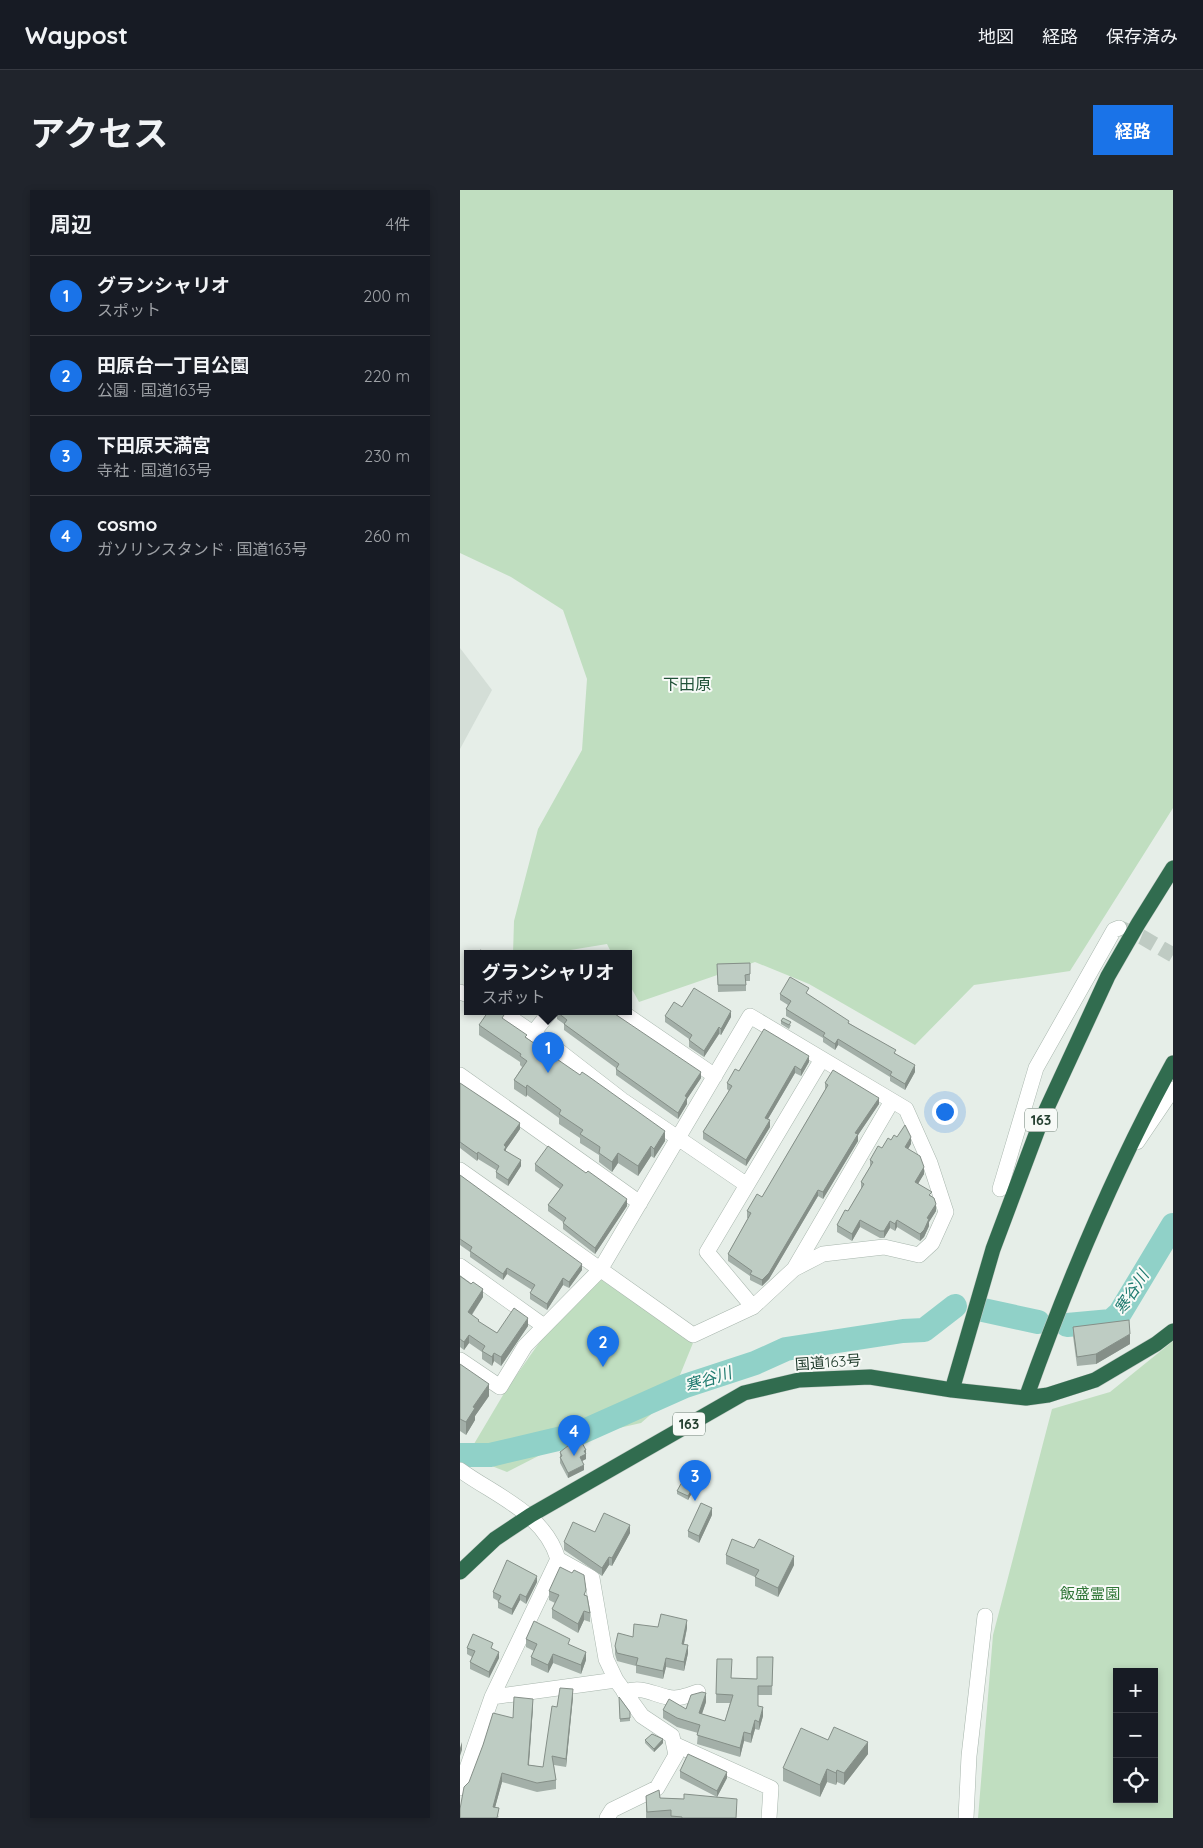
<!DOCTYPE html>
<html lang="ja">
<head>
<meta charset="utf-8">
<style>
  :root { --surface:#171b24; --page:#20242c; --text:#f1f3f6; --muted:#9ea1a6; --line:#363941; --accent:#1a73e8 }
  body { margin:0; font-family:Quicksand,"Noto Sans JP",sans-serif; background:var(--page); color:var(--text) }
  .controls { position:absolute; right:15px; bottom:15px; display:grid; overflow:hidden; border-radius:0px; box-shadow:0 2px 8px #0003 }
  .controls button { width:45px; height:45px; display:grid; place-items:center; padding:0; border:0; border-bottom:1px solid var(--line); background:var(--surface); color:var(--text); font:25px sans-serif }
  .you { position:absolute; left:484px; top:921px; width:18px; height:18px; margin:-12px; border:4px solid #fff; border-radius:50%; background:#1a73e8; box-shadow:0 0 0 8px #1a73e833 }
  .badge { display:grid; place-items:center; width:32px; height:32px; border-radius:50%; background:var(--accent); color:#fff; font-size:16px; font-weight:700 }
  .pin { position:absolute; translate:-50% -41px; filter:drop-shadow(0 1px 2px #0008) }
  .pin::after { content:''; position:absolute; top:26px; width:18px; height:15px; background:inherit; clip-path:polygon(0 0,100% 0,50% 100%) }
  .popup { position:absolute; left:4px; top:760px; width:168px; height:65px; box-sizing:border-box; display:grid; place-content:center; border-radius:0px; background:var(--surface); filter:drop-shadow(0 1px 4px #0005); font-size:16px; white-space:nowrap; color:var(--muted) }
  .popup b { font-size:19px; color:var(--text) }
  .popup::after { content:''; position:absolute; left:50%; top:100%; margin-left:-10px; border:10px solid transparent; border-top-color:var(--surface) }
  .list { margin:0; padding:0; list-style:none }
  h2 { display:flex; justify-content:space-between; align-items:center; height:65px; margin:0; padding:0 20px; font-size:21px }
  h2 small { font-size:16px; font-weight:400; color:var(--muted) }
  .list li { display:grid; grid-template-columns:32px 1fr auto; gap:15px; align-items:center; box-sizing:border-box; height:80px; padding:0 20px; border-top:1px solid var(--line) }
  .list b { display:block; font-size:19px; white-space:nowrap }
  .list p { margin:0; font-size:16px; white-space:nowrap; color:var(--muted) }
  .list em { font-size:16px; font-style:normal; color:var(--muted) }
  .icon { flex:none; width:28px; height:28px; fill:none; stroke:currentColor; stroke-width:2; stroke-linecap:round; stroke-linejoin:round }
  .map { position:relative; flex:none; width:713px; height:1628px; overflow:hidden; border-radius:0px }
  header { display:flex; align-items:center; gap:30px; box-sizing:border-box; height:70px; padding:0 25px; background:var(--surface); border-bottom:1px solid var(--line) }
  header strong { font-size:24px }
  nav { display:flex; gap:28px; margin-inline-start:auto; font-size:18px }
  .intro { display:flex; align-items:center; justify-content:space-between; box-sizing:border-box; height:120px; padding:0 30px }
  h1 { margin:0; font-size:35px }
  .button { padding:12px 22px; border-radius:0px; background:var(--accent); color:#fff; font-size:18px; font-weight:700 }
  main { display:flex; gap:30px; padding:0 30px }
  aside { flex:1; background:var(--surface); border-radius:0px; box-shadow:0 2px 8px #0003 }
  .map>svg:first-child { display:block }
  .built { fill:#d4ded7 }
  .green { fill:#c0dec0; fill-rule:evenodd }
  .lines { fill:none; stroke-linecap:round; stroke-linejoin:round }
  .river { stroke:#90d1c8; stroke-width:24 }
  .minor-tunnel { stroke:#bfcbc3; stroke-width:15; stroke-dasharray:15 8; stroke-linecap:butt }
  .minor-casing { stroke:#a8b6ad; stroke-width:16 }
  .highway-casing { stroke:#c2cac5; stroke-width:16 }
  .minor { stroke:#fff; stroke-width:15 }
  .highway { stroke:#316c4f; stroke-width:15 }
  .wall { fill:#a3afa8 }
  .shaded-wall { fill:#858f88 }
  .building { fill:#beccc3; stroke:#858f88 }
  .labels { text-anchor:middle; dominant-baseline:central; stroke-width:4; stroke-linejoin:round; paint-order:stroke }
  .shield { fill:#f7faf7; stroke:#64786c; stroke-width:1 }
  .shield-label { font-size:14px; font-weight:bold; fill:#254031 }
  .street-label { font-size:15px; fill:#254031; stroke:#f7faf7 }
  .park-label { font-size:15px; fill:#307637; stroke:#f7faf7 }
  .neighbourhood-label { font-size:16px; fill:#215238; stroke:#f7faf7 }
  .water-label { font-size:16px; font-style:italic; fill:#207b70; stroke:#f7faf7 }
</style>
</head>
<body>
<header>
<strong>Waypost</strong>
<nav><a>地図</a><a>経路</a><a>保存済み</a></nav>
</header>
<div class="intro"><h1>アクセス</h1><a class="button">経路</a></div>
<main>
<aside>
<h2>周辺<small>4件</small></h2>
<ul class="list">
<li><span class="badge">1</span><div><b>グランシャリオ</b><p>スポット</p></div><em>200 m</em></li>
<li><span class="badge">2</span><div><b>田原台一丁目公園</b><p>公園 · 国道163号</p></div><em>220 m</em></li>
<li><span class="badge">3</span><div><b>下田原天満宮</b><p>寺社 · 国道163号</p></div><em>230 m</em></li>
<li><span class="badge">4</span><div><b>cosmo</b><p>ガソリンスタンド · 国道163号</p></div><em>260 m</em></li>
</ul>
</aside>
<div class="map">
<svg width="713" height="1628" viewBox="0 0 713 1628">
  <rect width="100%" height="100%" fill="#e6eee8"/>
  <path class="built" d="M0 458 32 500 0 559Z"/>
  <path class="green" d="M0 0H713V618L610 781 514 795 455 855 349 794 295 772 179 812 168 792V764H152L147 754 86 764H53L54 731 78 639 122 560 127 489 103 420 51 387 0 363Z
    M139 1088 233 1153 211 1207 181 1233 137 1243 90 1260 47 1282 19 1271 11 1259 46 1200 86 1143Z
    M713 1151V1628H518L533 1445 592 1219 650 1202ZM657 1482H694V1609H657Z"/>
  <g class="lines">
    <path class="river" d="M523 1120 578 1132
      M607 1135 651 1131 660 1123 713 1035
      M0 1265H30L115 1245 225 1196 295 1173 326 1159 443 1141 464 1140 495 1116"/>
    <path class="minor-tunnel" d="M660 738 682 747 713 765"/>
    <g class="minor-casing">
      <path id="minor" d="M0 802 8 805
        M42 822 95 858 162 910 287 995
        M162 822 255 886
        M73 843 90 822
        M0 885 180 1013
        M677 952 713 899
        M0 980 233 1145 293 1117 334 1079 363 1064 424 1057 459 1065 472 1053 486 1022 470 973 446 919 290 826 140 1080 65 1156 40 1197 0 1170
        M540 999 576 878 654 740 659 738
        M0 1076 84 1136
        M334 1079 432 911
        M293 1117 247 1062 362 869
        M0 1280C36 1306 84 1323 98 1369L32 1507 0 1598
        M98 1369 132 1388 146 1469 156 1490 182 1526 212 1546 216 1565 197 1598 152 1620 147 1628
        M164 1502C181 1496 190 1503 207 1507 218 1510 228 1505 238 1502
        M32 1507 156 1490
        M214 1554 311 1598 309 1628
        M506 1628 509 1566 525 1426"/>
    </g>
    <g class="highway-casing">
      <path id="highway" d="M492 1200 533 1059 581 931 648 786 678 734 713 678
        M566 1208C607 1093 654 980 713 873
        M0 1382 35 1349 71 1325 284 1203 339 1190 410 1187 492 1200 566 1208 588 1205 635 1190 696 1154 713 1141"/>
    </g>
    <use href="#minor" class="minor"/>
    <use href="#highway" class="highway"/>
  </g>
  <path class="wall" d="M290 773V791H286V801L258 802 257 774Z
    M320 804 349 805 389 833 436 864 455 882 445 900 430 891V887L378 855 375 860 363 852V848L326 826V819L328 815 320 810Z
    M222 817 271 827 261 845 259 844 244 867 229 857V849L205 832V826Z
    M97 822 241 888 227 909V914L218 929 156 885V878L104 840V834L97 829Z
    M44 830 67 848 205 951 194 968 191 966 178 986 158 973 152 982 139 972V965L120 953V948L99 934V928L67 905 66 907 54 899V890L62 877 60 875V872L19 845V835Z
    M321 831 331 835 329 839 321 834Z
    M349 872 341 886 335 883 308 929 310 937 286 976 243 949V942L269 901 267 899V893L279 881Z
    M0 893 60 939 46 959V961L61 976 48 996 36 988V980L18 969 17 971 0 958Z
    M365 893 419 914 398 945V951L363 1009 358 1006 309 1089 302 1096 290 1090V1086L268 1071V1064L288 1028H287V1021L302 1007 365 900Z
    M431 950 451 954 448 959 464 984 458 993 472 1007 476 1021 469 1032V1036L464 1047 460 1051 437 1037 435 1041 430 1038 424 1048H420L400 1037 392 1051 377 1042V1035L388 1021 401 999V992L410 977V970Z
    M75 974 167 1016 135 1064 103 1039V1032L88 1021V1015L100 999 75 981Z
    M0 985 122 1080 109 1098 103 1095 87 1120 70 1109V1103L72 1100 47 1084 43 1090 10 1067V1062L0 1055Z
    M0 1086 23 1107 12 1125 19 1132 37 1143 68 1136 41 1176 34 1171 32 1176 22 1169V1162L9 1153 4 1160 0 1157Z
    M613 1137 670 1154 636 1174 617 1176 613 1146Z
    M0 1174 29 1206 15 1226V1230L6 1245 0 1241Z
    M119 1252 126 1260V1269L122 1271 124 1280 108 1288 100 1273V1262Z
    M217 1301H233L228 1310 217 1304Z
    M252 1325 239 1353 228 1347V1341Z
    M135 1342 170 1343 152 1376 149 1375 142 1386 104 1360V1352Z
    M294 1358 334 1375 318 1407 295 1396V1387L266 1374V1365Z
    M112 1383 126 1406 130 1423V1432L124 1430 118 1443 92 1428V1419L95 1413 89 1410V1401Z
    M77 1392 66 1414 60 1410 52 1425 38 1418V1411L33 1408V1402Z
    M198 1437 227 1438 224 1454 228 1463 224 1481 206 1477 203 1489 176 1483V1476L157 1471 155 1464V1456L173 1447Z
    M66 1449 110 1455 126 1470 121 1484 93 1473 88 1483 71 1475V1467L74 1461 66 1457Z
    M7 1458 33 1459 39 1468 29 1488 10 1479V1472L12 1467 7 1464Z
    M313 1467 312 1505H298V1516L303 1526 299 1540 295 1539 291 1553 284 1551 280 1567 237 1554 238 1543 217 1537 203 1528V1520L226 1519 246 1512 242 1524 265 1531 270 1513H256L257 1469 271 1488 297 1489Z
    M113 1507 106 1577 94 1575 96 1590V1599L77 1602 42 1592 35 1617 39 1628 9 1592 53 1528 73 1517 69 1575 83 1577 97 1517Z
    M159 1507 170 1522V1531L160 1532Z
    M185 1550 203 1553 194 1562 185 1553Z
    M368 1550 408 1564 384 1595 377 1592 376 1595 367 1592 360 1607 323 1591V1578Z
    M220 1581 267 1588 257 1607 277 1617 276 1628H186V1606L200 1608 224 1609 257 1607 220 1588Z"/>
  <path class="shaded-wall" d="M271 821V827L261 845V839Z
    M259 837V844L244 867V861Z
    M378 849V855L375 860V854Z
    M349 866V872L341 886V880Z
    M455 875V882L445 900V894Z
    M335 876V883L305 934V928Z
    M241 882V888L227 909V914L218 929V923L225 906Z
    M67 895V905L66 907V898Z
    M419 908V914L398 945V951L363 1009V1002L395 943Z
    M310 930V937L286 976V970Z
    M60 933V939L46 959V963L44 966V955Z
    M205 941V951L194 968V959Z
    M451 947V954L445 964V957Z
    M191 956V966L178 986V976Z
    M18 962V969L17 971V964Z
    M158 963V973L152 982V972Z
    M61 970V976L48 996V990Z
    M464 977V984L455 999V992Z
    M358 1000V1006L309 1089 302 1096V1090Z
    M167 1009V1016L135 1064V1058Z
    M476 1014V1021L469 1032V1036L464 1047 460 1051V1044L467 1028Z
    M400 1030V1037L392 1051V1044Z
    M437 1030V1037L435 1041V1034Z
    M430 1031V1038L424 1048V1041Z
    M122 1074V1080L109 1098V1092Z
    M47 1078V1084L43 1090V1084Z
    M103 1088V1095L87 1120V1114Z
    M23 1099V1107L8 1130V1122Z
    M68 1128V1136L41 1176V1167Z
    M670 1144V1154L636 1174V1164Z
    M9 1145V1153L4 1160V1152Z
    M34 1163V1171L32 1176V1167Z
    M29 1194V1206L15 1226V1230L6 1245V1232L13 1217Z
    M126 1260V1269L120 1272V1267L124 1261Z
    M124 1275V1280L108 1288V1283Z
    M233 1298V1301L228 1310V1306Z
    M252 1318V1325L239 1353V1346Z
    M170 1335V1343L152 1376V1368Z
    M334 1366V1375L318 1407V1398Z
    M149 1367V1375L142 1386V1378Z
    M77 1386V1392L66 1414V1407Z
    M60 1404V1410L52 1425V1419Z
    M124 1421V1430L118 1443V1434Z
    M227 1430V1438L222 1462V1454Z
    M228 1455V1463L224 1481V1472Z
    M39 1462V1468L29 1488V1482Z
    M126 1462V1470L121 1484V1475Z
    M93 1464V1473L88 1483V1475Z
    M206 1468V1477L203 1489V1481Z
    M113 1499V1507L106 1577V1569Z
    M246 1503V1512L239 1532V1523Z
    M73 1509V1517L68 1584V1575Z
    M303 1517V1526L299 1540V1532Z
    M295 1530V1539L291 1553V1544Z
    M284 1542V1551L280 1567V1558Z
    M203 1549V1553L194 1562V1559Z
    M2 1552V1560L0 1566V1558Z
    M408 1552V1564L384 1595V1583Z
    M367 1579V1592L360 1607V1595Z
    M377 1580V1592L376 1595V1583Z
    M267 1582V1588L257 1607V1601Z
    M42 1583V1592L33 1625V1617Z"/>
  <path class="building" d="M20 760 33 764H18Z
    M290 773V784L285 785 286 795H258L257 774Z
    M330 787 349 798 346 803 389 831 388 833 436 860 434 863 455 875 445 894 430 885 432 882 378 849 375 854 363 846 365 843 326 819 331 811 320 804Z
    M234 798 271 821 261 839 259 837 244 861 229 850 232 845 205 826 214 812 222 817Z
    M28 822H39L44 825 42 828 67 845 65 847 120 885 122 882 128 886 205 941 194 959 191 956 178 976 158 963 152 972 139 963 140 957 120 944 123 940 99 924 101 920 67 895 66 898 54 890 67 871 60 866 61 864 19 835Z
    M97 822H114L115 823 116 822H152L241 882 225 906 227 907 218 923 156 879 159 874 104 834 107 830Z
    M323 828 331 832 329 835 321 831Z
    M304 839 349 866 341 880 335 876 305 928 310 930 286 970 243 942 272 896 267 893 275 879 279 881Z
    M373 880 419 908 395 943 398 944 363 1002 358 1000 309 1083 302 1090 290 1084 292 1081 268 1064 291 1023 287 1021 297 1004 302 1007 368 895 365 893Z
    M0 893 60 933 44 955 46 957 44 960 61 970 48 990 36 982 39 976 18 962 17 964 0 952Z
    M445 935 451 947 445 957 460 966 464 977 455 992 472 1002 469 1005 474 1008 476 1014 467 1028 469 1029 464 1040 460 1044 437 1030 435 1034 430 1031 424 1041H420L400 1030 392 1044 377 1035 385 1020 388 1021 404 994 401 992 413 972 410 970 418 956 422 958 428 948 431 950 434 945 437 947Z
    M88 956 126 983 128 981 167 1009 135 1058 103 1033 106 1028 88 1015 103 995 75 974Z
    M0 985 122 1074 109 1092 103 1088 87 1114 70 1103 75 1095 47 1078 43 1084 10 1061 12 1057 0 1049Z
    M0 1086 11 1094 13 1092 23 1099 8 1122 19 1130 18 1131 37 1143 54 1118 68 1128 41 1167 34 1163 32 1167 22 1161 25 1156 9 1145 4 1152 0 1149Z
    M669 1130 670 1144 636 1164 617 1167 613 1137Z
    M0 1174 29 1194 13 1217 15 1218 6 1232 0 1229Z
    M117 1249 119 1252 121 1251 126 1260 124 1261 126 1264 120 1267 124 1275 108 1283 100 1267 102 1266 100 1262Z
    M222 1292 233 1298 228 1306 217 1301Z
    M241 1313 252 1318 239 1346 228 1341Z
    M144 1323 170 1335 152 1368 149 1367 142 1378 104 1352 113 1332 135 1342Z
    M272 1349 294 1358 299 1349 334 1366 318 1398 295 1387 299 1380 266 1365Z
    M47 1370 77 1386 66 1407 60 1404 52 1419 38 1412 41 1406 33 1402Z
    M100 1377 112 1383 114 1380 124 1385 126 1400 124 1405 127 1406 130 1423 124 1421 118 1434 92 1419 99 1405 89 1401Z
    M201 1424 227 1430 222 1454 228 1455 224 1472 206 1468 203 1481 176 1475 178 1468 157 1463 155 1456 158 1443 173 1447 174 1434 198 1437Z
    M74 1431 110 1449 108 1454 126 1462 121 1475 93 1464 88 1475 71 1467 77 1454 66 1449Z
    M13 1444 33 1453 31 1458 39 1462 29 1482 10 1472 15 1461 7 1458Z
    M297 1467H313L312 1496H298V1516L303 1517 299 1532 295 1530 291 1544 284 1542 280 1558 237 1545 240 1535 217 1528 203 1520 209 1509 226 1519 231 1505 242 1502 246 1503 239 1523 265 1531 273 1505 256 1504 257 1469H272L271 1488 297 1489Z
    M100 1498 113 1499 106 1569 92 1566 96 1590 77 1593 42 1583 33 1617 39 1618 37 1628H0V1619L4 1597 9 1592 23 1555 33 1523 53 1528 54 1507 73 1509 68 1575 83 1577 92 1516 97 1517Z
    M159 1507 170 1522V1528L160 1529Z
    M374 1537 408 1552 384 1583 377 1580 376 1583 367 1579 360 1595 323 1578 341 1538 368 1550Z
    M192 1544 203 1549 194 1559 185 1550Z
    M228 1564 267 1582 257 1601 220 1581Z
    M199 1600 200 1608 224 1609V1604L277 1609 276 1628H222V1627L211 1626V1620L187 1622 186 1606Z"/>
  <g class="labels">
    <g class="shield">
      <rect x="565" y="918.5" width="32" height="23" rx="4"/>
      <rect x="213" y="1222.5" width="32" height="23" rx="4"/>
    </g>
    <g class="shield-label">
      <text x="581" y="930">163</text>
      <text x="229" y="1234">163</text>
    </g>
    <g class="street-label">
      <text transform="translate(368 1172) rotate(-4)">国道163号</text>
    </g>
    <g class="park-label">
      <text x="630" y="1403">飯盛霊園</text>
    </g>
    <g class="neighbourhood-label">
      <text x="227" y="494">下田原</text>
    </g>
    <g class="water-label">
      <text transform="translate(671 1102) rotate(-57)">寒谷川</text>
      <text transform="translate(248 1189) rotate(-18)">寒谷川</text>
    </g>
  </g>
</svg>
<div class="controls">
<button>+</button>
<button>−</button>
<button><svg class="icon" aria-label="locate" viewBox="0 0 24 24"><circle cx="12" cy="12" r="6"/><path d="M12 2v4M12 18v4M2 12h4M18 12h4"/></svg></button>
</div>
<div class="you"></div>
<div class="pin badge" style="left:88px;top:883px">1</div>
<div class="popup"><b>グランシャリオ</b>スポット</div>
<div class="pin badge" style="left:143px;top:1177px">2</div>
<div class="pin badge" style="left:235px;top:1311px">3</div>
<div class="pin badge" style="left:114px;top:1266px">4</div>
</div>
</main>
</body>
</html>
